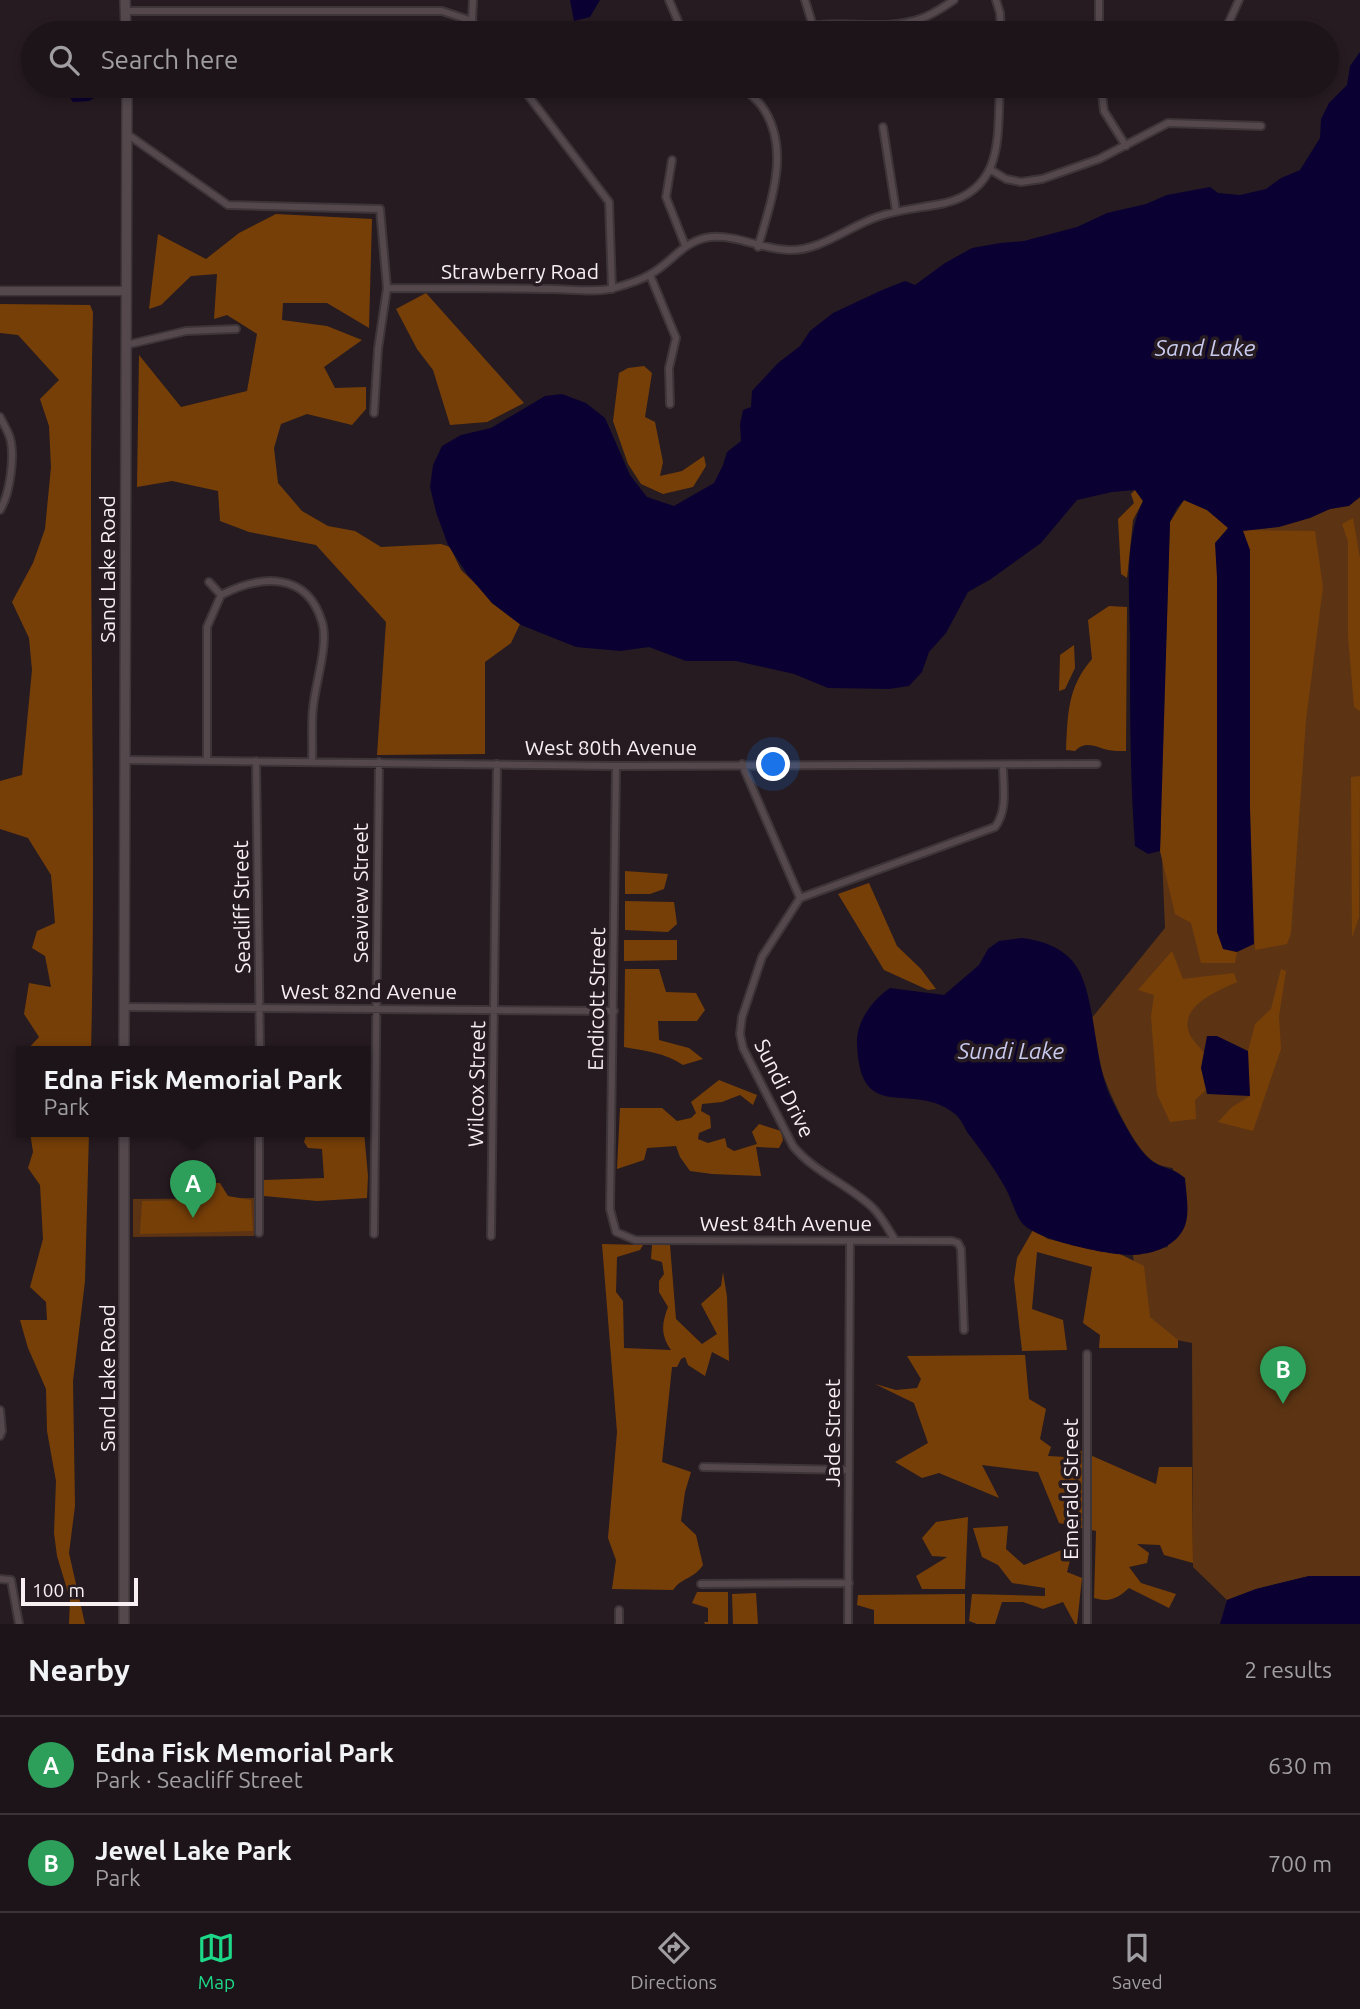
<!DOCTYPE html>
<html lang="en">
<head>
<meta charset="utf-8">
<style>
  :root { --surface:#1c1418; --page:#292125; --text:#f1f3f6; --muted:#a09ea2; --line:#3a3337; --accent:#1dd888 }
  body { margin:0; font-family:Ubuntu,sans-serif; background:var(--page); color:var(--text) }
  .scale { position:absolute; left:21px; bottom:18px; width:117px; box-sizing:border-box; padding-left:7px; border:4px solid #f7eff2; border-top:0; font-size:19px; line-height:24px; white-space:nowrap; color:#f7eff2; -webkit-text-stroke:5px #261b20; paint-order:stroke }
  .you { position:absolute; left:774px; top:765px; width:24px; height:24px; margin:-18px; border:5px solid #fff; border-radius:50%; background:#1a73e8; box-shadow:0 0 0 10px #1a73e833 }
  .badge { display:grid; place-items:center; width:46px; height:46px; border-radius:50%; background:var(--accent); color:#fff; font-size:23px; font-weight:700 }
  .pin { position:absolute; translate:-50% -58px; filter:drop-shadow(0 2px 4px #0008) }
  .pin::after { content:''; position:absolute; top:37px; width:24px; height:21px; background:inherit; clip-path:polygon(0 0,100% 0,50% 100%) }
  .popup { position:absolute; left:16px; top:1046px; width:354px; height:91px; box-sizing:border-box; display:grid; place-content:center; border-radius:0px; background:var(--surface); filter:drop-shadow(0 2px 5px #0005); font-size:23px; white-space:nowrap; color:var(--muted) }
  .popup b { font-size:26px; color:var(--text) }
  .popup::after { content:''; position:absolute; left:50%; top:100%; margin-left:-14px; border:14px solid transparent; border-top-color:var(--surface) }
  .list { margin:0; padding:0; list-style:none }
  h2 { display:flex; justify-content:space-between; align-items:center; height:91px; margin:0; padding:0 28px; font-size:30px }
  h2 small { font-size:23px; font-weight:400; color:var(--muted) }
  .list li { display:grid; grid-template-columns:46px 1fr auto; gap:21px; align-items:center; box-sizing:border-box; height:98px; padding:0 28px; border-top:2px solid var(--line) }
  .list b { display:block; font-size:26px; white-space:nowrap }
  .list p { margin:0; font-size:23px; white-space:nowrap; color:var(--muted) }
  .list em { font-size:23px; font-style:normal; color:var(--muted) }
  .icon { flex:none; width:38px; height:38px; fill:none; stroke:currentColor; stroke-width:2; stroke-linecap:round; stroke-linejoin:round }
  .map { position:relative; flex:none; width:1360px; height:1624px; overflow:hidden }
  .search { position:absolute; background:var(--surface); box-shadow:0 4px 10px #0003; left:21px; right:21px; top:21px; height:77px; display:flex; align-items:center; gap:18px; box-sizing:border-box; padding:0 24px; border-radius:38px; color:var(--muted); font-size:26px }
  .sheet { height:287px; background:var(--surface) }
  nav { display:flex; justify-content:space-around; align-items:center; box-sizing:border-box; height:98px; border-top:2px solid var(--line); background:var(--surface); font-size:19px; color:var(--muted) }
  nav a { display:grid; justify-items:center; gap:4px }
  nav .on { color:var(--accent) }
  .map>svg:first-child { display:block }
  .green { fill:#5c3413 }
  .forest { fill:#773f08 }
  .water { fill:#0b0032 }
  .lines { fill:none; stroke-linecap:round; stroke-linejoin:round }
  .minor-casing { stroke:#3d3538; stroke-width:10 }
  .tertiary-casing { stroke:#3d3538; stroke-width:11 }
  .secondary-casing { stroke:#3d3538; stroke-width:12 }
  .minor { stroke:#54484d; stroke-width:6 }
  .tertiary { stroke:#54484d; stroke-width:8 }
  .secondary { stroke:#54484d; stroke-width:9 }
  .labels { text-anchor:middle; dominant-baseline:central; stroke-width:7; stroke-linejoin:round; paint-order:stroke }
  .street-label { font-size:21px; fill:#f7eff2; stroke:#261b20 }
  .water-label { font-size:23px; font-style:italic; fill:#c8caef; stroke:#261b20 }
</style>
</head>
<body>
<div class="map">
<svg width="1360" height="1624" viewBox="0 0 1360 1624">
  <rect width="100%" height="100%" fill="#261b20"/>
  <path class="green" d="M1360 497V1576H1309L1256 1589 1227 1600 1193 1567 1192 1343 1140 1333 1133 1255 1168 1247 1173 1168C1164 1167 1155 1164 1149 1158 1129 1139 1107 1089 1099 1062 1095 1048 1094 1033 1091 1019L1165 928 1160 809 1170 522C1204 525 1239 532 1273 527 1293 524 1311 515 1330 509 1343 506 1350 505 1360 497Z
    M254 1198V1236L133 1237V1199Z"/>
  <path class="forest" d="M276 214 372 219 369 328 327 303H283L282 320 327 326 362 340 324 367 335 388 366 387V409L352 425 307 414 281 424 274 448 278 483 302 511 328 526 355 531 381 547 441 544 450 547 461 570 480 588 492 603 520 624 511 643 485 662V754L377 755 386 622 316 545 249 532 220 521 218 491 172 481 137 487 139 355 181 407 247 391 257 334 227 315 214 319 217 274 191 276 161 305 149 309 158 234 206 259 239 233Z
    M426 293 524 403 487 422 450 425 433 370 417 349 396 309Z
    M0 304 90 305 93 312C87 559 97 805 91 1052H25L39 1037 24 1014 29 983 51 987 45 956 32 948 37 931 55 923 51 875 28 838 0 829V781L22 775 32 670 29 638 12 602 33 563 45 529 51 467 49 426 40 399 59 380 18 335 0 333Z
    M644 366 652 373 645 417 655 422 663 462 660 476 682 471 704 456 706 466 693 487 663 494 641 484 628 464 613 421 619 373 628 368Z
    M1135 490 1143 501 1133 520 1127 578 1121 574 1118 519 1134 503 1131 494Z
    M1184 500 1207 510 1228 527 1220 540 1217 581V932L1223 949 1237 952 1235 963H1201L1191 923 1175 914 1160 851 1170 522Z
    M1353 518 1360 558V711L1354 707 1348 636V541L1342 524Z
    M1243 530 1315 531 1323 587 1306 720 1291 933 1287 944 1255 950 1250 809V550Z
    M1109 606 1127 607 1126 751C1120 751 1113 751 1108 750 1095 747 1086 740 1075 751L1066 750C1068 714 1067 688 1092 659L1088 620Z
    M1074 645 1075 668 1065 689 1059 691 1060 655Z
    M1360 776 1359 917 1352 938 1351 777Z
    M625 871 668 874 664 889 650 894H625Z
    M869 883 897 946 921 969 936 989 928 990 884 970 838 894Z
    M625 901 674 902 677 924 668 932 625 930Z
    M624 940H677V960L624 961Z
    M1172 951 1183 979 1234 973 1237 982C1218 991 1177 1006 1190 1035 1193 1041 1200 1047 1204 1053L1201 1068 1206 1090 1195 1100 1196 1119 1170 1122 1157 1094 1151 1016 1154 995 1138 990Z
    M625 969H659L666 992 696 993 705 1010 697 1021H658L659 1040 689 1048 703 1059 683 1065C666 1053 645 1051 624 1047Z
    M1281 969 1286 971 1279 1016 1281 1049 1253 1131 1218 1122 1232 1107 1250 1096 1248 1051 1255 1024 1271 1009Z
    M719 1080 757 1095 753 1105 740 1095 722 1102 702 1104 701 1111 710 1116 711 1128 699 1133 698 1139 708 1143 725 1138 727 1147 734 1151 757 1144 752 1132 759 1124 781 1131 783 1140 779 1148 756 1147 761 1176 712 1174 690 1171 680 1157 676 1146 647 1148 644 1160 617 1169 620 1108H662L677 1121 691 1118 696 1113 691 1102Z
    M30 1132H89L85 1281 73 1381 75 1506 69 1553 85 1624H69L70 1599 57 1556 54 1533 56 1481 47 1431 46 1389 28 1348 20 1320H47L46 1302 30 1287 43 1239 40 1185 28 1168 33 1152Z
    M307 1132H364L368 1176 367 1198 317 1201 264 1196V1180L324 1178 322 1149 308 1148 304 1142Z
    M197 1182 220 1183 228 1196 251 1200 253 1231 140 1234 142 1201 198 1200Z
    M1033 1230 1048 1239 1118 1253 1144 1266 1150 1317 1178 1340V1348H1099L1100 1335 1083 1323 1092 1267 1037 1252 1032 1309 1063 1320 1067 1350 1022 1351 1014 1279 1017 1258Z
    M602 1244 643 1245 640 1250 617 1257 616 1292 623 1301 624 1348 671 1350C660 1334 662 1323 668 1307L659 1292V1281L664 1274 662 1262 651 1259 652 1245H670L676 1319 702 1344 717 1334 701 1304 721 1286 723 1272 727 1297 729 1361 712 1352 705 1376 688 1365 685 1357 681 1359 677 1367H672L662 1462 691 1472 685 1492 681 1521 696 1535 703 1565C695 1578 681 1578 673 1590L612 1589 616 1560 608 1538 617 1432Z
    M1025 1355 1029 1399 1046 1409 1040 1439 1051 1447 1048 1456 1066 1457 1081 1451 1156 1484 1159 1467H1192L1193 1563 1164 1555 1160 1545 1137 1544 1149 1553 1147 1563 1129 1567 1141 1583 1176 1594 1169 1608 1129 1588C1118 1598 1110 1603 1094 1598L1096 1531 1059 1523 1038 1472 982 1465 999 1498 939 1473 922 1478 895 1462 928 1443 914 1403 875 1384 896 1390 917 1388 921 1379 907 1356Z
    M968 1517 965 1589H922L916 1576 947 1557 932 1556 922 1538 936 1522Z
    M1008 1526 1006 1549 1024 1565 1074 1545 1067 1572 1082 1578 1077 1624H1075L1063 1602 1043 1609 1023 1602H1002L995 1624H977L969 1621 972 1594 1045 1596V1588L1012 1583 998 1565 982 1557 973 1528Z
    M697 1592H728V1624H705L704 1622H708V1608L692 1603Z
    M756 1593 758 1624H733L732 1594Z
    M965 1594V1624H874V1610L857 1605 858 1595Z"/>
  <path class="water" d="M570 0H600L590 17 574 21Z
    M75 23 92 31 95 33H58L64 25Z
    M1360 52V497L1349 506 1330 509 1310 518 1279 527 1243 531 1250 550V809L1254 944 1237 952 1223 949 1217 932V578L1215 543 1228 528 1207 510 1184 500 1177 508 1170 522 1160 851 1148 854 1135 846C1130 779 1130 711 1130 643 1130 598 1123 543 1143 501L1135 490 1112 492 1077 500 1041 543 991 579 968 592 946 633 929 652 922 672 909 686 889 689 828 688 794 674 736 661H686L649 647 620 651 576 647 521 625 492 603 467 574 448 545 436 512 430 487 433 465 442 446 461 435 491 428 545 396 562 394 586 403 605 418 630 475 647 497 674 506 714 483 723 465 727 452 741 441 740 424 743 410 751 407 752 391 778 363 800 346 810 331 833 313 882 290 905 281 915 285 945 263 972 248 1000 243 1024 241 1077 227 1107 213 1146 204 1167 195 1210 187 1218 193 1240 195 1266 189 1281 178 1300 170 1320 138 1321 119 1329 103 1347 85 1350 66Z
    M62 86H105V91L89 101 73 102Z
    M1022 938C1040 940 1062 947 1074 963 1096 990 1093 1061 1111 1098 1119 1114 1137 1151 1152 1161 1164 1170 1171 1166 1185 1178 1186 1193 1191 1216 1183 1230 1173 1248 1151 1254 1133 1255 1111 1256 1035 1240 1022 1223 1015 1214 1012 1200 1006 1189 995 1169 981 1150 967 1132 964 1126 960 1118 955 1114 912 1079 860 1127 857 1044 856 1022 872 1000 890 988L944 995 979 965 988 949 999 941Z
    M1207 1036H1217L1248 1051 1250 1096 1207 1094 1201 1068Z
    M1309 1576H1360V1624H1220L1227 1600 1256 1589Z"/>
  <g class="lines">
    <g class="minor-casing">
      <path id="minor" d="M473 0 472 21 481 33
        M669 0 680 26 686 33
        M805 0 813 26
        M996 0 1000 13 1001 33
        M126 11H442L472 21
        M1229 22 1239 0
        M788 33C830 14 878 34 920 19 932 15 944 7 954 0
        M1099 33V0
        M521 86 609 202 612 289
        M741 86C747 92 755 98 761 105 792 147 771 201 758 247
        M1101 86 1104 111 1126 146
        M883 127 896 211
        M127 134 228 205 380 209 387 288 378 349 374 413
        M672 160 666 197 685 245
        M991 170 1006 179 1021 182 1042 179 1099 159 1168 123 1261 126
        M650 275 676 338 669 368 670 404
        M387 288C441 288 496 288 551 289 570 289 596 293 614 288 625 285 639 281 649 275 672 263 683 240 711 237 739 235 760 249 789 250 820 251 848 227 877 217 899 209 922 208 945 203 1005 188 997 135 1000 86
        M126 345 186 331 236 329
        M0 417C3 423 8 431 10 438 15 456 10 494 0 510
        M209 582 221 595
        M124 760 616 766 1097 764
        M207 761V627L221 595C260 575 307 571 322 622 329 644 315 684 313 708 311 725 313 744 312 762
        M256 761 260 1052
        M742 764 800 898
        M616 766 610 1209 616 1232 635 1240 952 1241 958 1243 961 1249 964 1330
        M124 1007 614 1011
        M259 1233V1132
        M374 1234 379 762
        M491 1236 497 764
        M895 1240C888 1229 882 1217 873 1208 848 1184 815 1173 793 1146L743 1048 740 1034 742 1017 762 957 800 898 995 827C1008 810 1003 787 1003 766
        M1087 1354V1624
        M0 1410 2 1431 0 1436
        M703 1467 849 1470
        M0 1579 11 1580 19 1624
        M701 1584 849 1583
        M619 1624V1610
        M848 1624 850 1241"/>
    </g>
    <g class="tertiary-casing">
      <path id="tertiary" d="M0 291H125"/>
    </g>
    <g class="secondary-casing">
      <path id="secondary" d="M125 0 126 33
        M124 1052 127 86
        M124 1624V1132"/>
    </g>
    <use href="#minor" class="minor"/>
    <use href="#tertiary" class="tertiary"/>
    <use href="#secondary" class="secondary"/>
  </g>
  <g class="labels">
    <g class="street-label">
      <text x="520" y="271">Strawberry Road</text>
      <text transform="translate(107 569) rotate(-90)">Sand Lake Road</text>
      <text x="611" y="747">West 80th Avenue</text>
      <text transform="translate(360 893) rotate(-90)">Seaview Street</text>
      <text transform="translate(241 907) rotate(-91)">Seacliff Street</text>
      <text x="369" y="991">West 82nd Avenue</text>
      <text transform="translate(596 999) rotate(-89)">Endicott Street</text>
      <text transform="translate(476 1084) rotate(-89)">Wilcox Street</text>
      <text transform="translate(785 1088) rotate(63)">Sundi Drive</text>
      <text x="786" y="1223">West 84th Avenue</text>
      <text transform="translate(107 1378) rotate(-90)">Sand Lake Road</text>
      <text transform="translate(832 1433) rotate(-90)">Jade Street</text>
      <text transform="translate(1070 1489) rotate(-90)">Emerald Street</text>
    </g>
    <g class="water-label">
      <text x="1205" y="347">Sand Lake</text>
      <text x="1011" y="1050">Sundi Lake</text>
    </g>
  </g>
</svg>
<div class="scale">100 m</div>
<div class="you"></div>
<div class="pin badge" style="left:193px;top:1218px;background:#2e9e5b">A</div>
<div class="popup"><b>Edna Fisk Memorial Park</b>Park</div>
<div class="pin badge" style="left:1283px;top:1404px;background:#2e9e5b">B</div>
<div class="search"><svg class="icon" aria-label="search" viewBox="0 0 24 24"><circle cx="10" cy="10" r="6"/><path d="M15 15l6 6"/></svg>Search here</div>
</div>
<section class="sheet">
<h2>Nearby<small>2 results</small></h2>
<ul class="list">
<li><span class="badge" style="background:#2e9e5b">A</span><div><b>Edna Fisk Memorial Park</b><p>Park · Seacliff Street</p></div><em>630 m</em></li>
<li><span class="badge" style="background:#2e9e5b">B</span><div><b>Jewel Lake Park</b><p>Park</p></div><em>700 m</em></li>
</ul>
</section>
<nav>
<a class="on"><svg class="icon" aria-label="map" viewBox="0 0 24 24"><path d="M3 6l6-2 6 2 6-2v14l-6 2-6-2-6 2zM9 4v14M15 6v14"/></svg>Map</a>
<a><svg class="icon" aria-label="directions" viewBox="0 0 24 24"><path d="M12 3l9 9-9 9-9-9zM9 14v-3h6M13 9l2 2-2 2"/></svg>Directions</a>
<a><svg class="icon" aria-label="saved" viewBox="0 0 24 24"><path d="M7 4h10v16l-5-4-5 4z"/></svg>Saved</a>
</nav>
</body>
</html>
